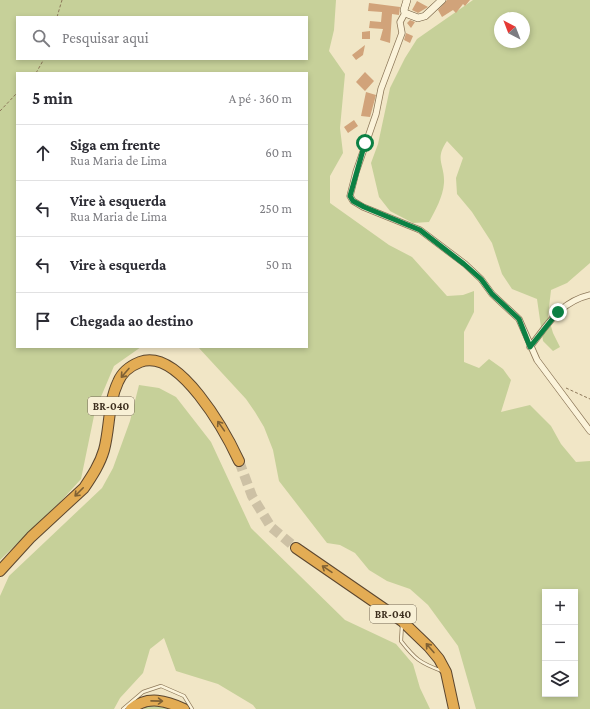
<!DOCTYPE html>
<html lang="pt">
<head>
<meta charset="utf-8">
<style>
  :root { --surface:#fff; --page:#f2f2f3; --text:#2b2b33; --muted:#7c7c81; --line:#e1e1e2 }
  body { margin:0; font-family:"Crimson Pro",serif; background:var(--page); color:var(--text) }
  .controls { position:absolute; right:12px; bottom:12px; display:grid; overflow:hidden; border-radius:0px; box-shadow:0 2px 6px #0003 }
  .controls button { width:36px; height:36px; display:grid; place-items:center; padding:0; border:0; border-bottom:1px solid var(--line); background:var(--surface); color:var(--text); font:20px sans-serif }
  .compass { position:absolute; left:494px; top:12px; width:36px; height:36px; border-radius:50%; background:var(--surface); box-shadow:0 2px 6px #0003; rotate:318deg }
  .stop { position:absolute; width:12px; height:12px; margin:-9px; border:3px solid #0b8043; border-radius:50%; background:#fff }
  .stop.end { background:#0b8043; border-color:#fff; box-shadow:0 1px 4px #0008 }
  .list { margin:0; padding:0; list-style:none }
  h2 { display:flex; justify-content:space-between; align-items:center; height:52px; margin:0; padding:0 16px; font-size:17px }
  h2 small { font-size:13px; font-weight:400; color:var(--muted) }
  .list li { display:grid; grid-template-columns:26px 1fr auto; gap:12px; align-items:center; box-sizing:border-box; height:56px; padding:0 16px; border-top:1px solid var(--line) }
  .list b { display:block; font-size:15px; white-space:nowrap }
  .list p { margin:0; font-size:13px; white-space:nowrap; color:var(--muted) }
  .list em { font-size:13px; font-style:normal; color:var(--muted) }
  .icon { flex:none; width:22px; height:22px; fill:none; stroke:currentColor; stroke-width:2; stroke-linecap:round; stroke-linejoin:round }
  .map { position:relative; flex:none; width:590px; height:709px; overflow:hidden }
  .search { position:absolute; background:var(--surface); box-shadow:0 2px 6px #0003; left:16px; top:16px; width:292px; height:44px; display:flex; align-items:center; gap:10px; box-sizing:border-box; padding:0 14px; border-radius:0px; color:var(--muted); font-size:15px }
  .panel { position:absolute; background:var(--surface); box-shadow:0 2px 6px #0003; left:16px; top:72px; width:292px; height:276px; border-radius:0px }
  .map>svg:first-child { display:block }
  .green { fill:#c6d099; fill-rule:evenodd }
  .building { fill:#d1a37a }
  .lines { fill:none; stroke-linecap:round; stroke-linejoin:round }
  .highway-tunnel { stroke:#cdc1a5; stroke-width:10; stroke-dasharray:10 5; stroke-linecap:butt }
  .lane-casing { stroke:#8d785a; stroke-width:4 }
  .street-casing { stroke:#8d785a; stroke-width:7 }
  .secondary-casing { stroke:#6f593d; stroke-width:8 }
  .highway-casing { stroke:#5b462f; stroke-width:12 }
  .path { stroke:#8d785a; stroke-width:1; stroke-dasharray:3 2; stroke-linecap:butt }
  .lane { stroke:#fbf3da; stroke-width:2.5 }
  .street { stroke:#fbf3da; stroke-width:5.5 }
  .secondary { stroke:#fbf3da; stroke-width:7 }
  .highway { stroke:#e3ac54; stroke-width:10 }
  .oneway { stroke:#7f6134 }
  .route { stroke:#0b8043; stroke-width:5 }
  .labels { text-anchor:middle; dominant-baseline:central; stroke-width:3.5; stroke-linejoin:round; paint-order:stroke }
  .shield { fill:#f8f0d6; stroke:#756956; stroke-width:1 }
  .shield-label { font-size:11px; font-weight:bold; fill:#3d2f1f }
</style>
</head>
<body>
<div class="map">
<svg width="590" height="709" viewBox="0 0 590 709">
  <rect width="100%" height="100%" fill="#f1e6c6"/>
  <path class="green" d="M0 0H336L334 30 329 51 345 74 340 128 343 153 330 176V203L389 245 412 257 447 296 463 295 474 291V312L464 332V362L479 368 489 359 503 369 511 380 501 412 530 405 551 426 561 444 576 462 590 461V709H476L458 646 428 605 410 589 387 581 369 570 355 553 340 545 327 543 279 481 273 450 264 427 255 412 246 399 198 347H307V73H17V347H141L114 366 95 411 81 479 63 499 0 560ZM17 17H307V59H17ZM545 592H575V694H545Z
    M473 0H590V263L567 283 551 290 548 316 553 333 560 347 553 351 543 341 537 299 512 289 502 274 492 243 472 212 457 194 456 178 463 158 447 141C434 160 445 164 444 183 443 197 435 211 429 222L413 223 390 211 379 197 371 163 378 144 390 88 405 58 417 39ZM500 18H524V42H500Z
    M139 385 159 388 176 397 211 442 251 528 345 620 396 644 413 664 420 688 430 709H256L253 705 218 684 176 671 164 638 150 649 143 673 120 698 114 709H0V596L9 576 102 488 113 468 130 421Z
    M161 704 172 709H144L146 706Z"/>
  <path class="building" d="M447 0H470L465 6 463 4 456 13 453 10 442 17 438 10Z
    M417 1 428 7 418 13 412 10Z
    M369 3 400 7 399 15 392 14 390 43 380 40 383 29 369 28 370 21 381 22 382 12 368 11Z
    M410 20 415 22 411 28 407 23Z
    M370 31V39H362V32Z
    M406 33 413 36 410 43 404 40Z
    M365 45 363 55 356 60 352 55Z
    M365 72 374 81 365 91 356 82Z
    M366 92 376 95 370 117 361 116Z
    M354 120 358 126 348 133 344 127Z"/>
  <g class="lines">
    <path class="highway-tunnel" d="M239 461 252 496 271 527 296 548"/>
    <g class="lane-casing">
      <path id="lane" d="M402 624 401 641C415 659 420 663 442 671
        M123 709 143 692 161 686 184 696 192 709"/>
    </g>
    <g class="street-casing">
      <path id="street" d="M405 13 400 22 402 33 381 89 376 114 356 172 350 196 353 201 363 207 420 230 465 264 481 279 492 294 519 319 537 360 590 431
        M530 347C548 324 560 302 590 295"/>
    </g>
    <g class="secondary-casing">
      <path id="secondary" d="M407 0 404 10 405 13 418 18 425 16 442 0"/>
    </g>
    <g class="highway-casing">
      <path id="highway" d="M296 548 402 621 429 647 439 659 446 672 454 709
        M0 571 31 537 84 488C92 476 100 464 104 450 110 428 108 403 118 382 122 372 130 366 140 362 179 347 226 433 239 461
        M131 709C148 695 167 701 184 709"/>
    </g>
    <path class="path" d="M57 17 62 0
      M36 73 44 59
      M0 111 17 93
      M566 388 590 399"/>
    <use href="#lane" class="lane"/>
    <use href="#street" class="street"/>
    <use href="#secondary" class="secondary"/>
    <use href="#highway" class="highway"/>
  </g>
  <defs><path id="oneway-shaft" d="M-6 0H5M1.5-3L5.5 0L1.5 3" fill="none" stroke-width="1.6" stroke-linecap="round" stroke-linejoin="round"/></defs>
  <g class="oneway">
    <use href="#oneway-shaft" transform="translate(125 373) rotate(131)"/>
    <use href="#oneway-shaft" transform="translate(221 426) rotate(-125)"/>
    <use href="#oneway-shaft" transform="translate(79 492) rotate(135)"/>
    <use href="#oneway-shaft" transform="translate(327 569) rotate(-146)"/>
    <use href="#oneway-shaft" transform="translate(430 648) rotate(-131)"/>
    <use href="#oneway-shaft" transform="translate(157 701) rotate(1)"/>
  </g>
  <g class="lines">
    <path class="route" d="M365 143 350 196 353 201 364 207 420 230 464 264 481 279 492 294 519 319 530 347 558 312"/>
  </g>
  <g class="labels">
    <g class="shield">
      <rect x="88" y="397" width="46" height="18" rx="3"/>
      <rect x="370" y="605" width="46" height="18" rx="3"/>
    </g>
    <g class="shield-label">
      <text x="111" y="406">BR-040</text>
      <text x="393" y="614">BR-040</text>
    </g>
  </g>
</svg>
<div class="controls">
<button>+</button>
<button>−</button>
<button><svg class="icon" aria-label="layers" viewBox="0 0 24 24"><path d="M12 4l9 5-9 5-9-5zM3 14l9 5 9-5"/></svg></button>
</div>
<svg class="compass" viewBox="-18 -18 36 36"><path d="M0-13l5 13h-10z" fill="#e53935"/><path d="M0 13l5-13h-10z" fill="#7c7c81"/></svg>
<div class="stop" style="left:365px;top:143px"></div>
<div class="stop end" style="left:558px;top:312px"></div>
<div class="search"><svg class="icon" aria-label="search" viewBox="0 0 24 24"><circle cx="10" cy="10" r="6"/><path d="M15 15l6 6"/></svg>Pesquisar aqui</div>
<section class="panel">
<h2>5 min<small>A pé · 360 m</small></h2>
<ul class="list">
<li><svg class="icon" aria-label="ahead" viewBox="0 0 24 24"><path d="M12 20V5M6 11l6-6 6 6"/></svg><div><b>Siga em frente</b><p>Rua Maria de Lima</p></div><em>60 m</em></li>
<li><svg class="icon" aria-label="left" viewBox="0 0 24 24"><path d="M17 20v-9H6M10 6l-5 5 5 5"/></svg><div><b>Vire à esquerda</b><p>Rua Maria de Lima</p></div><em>250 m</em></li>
<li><svg class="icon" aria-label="left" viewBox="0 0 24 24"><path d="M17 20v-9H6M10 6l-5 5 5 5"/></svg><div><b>Vire à esquerda</b></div><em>50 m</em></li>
<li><svg class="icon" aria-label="arrive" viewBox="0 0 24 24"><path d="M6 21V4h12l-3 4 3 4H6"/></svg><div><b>Chegada ao destino</b></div></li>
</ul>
</section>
</div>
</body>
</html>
